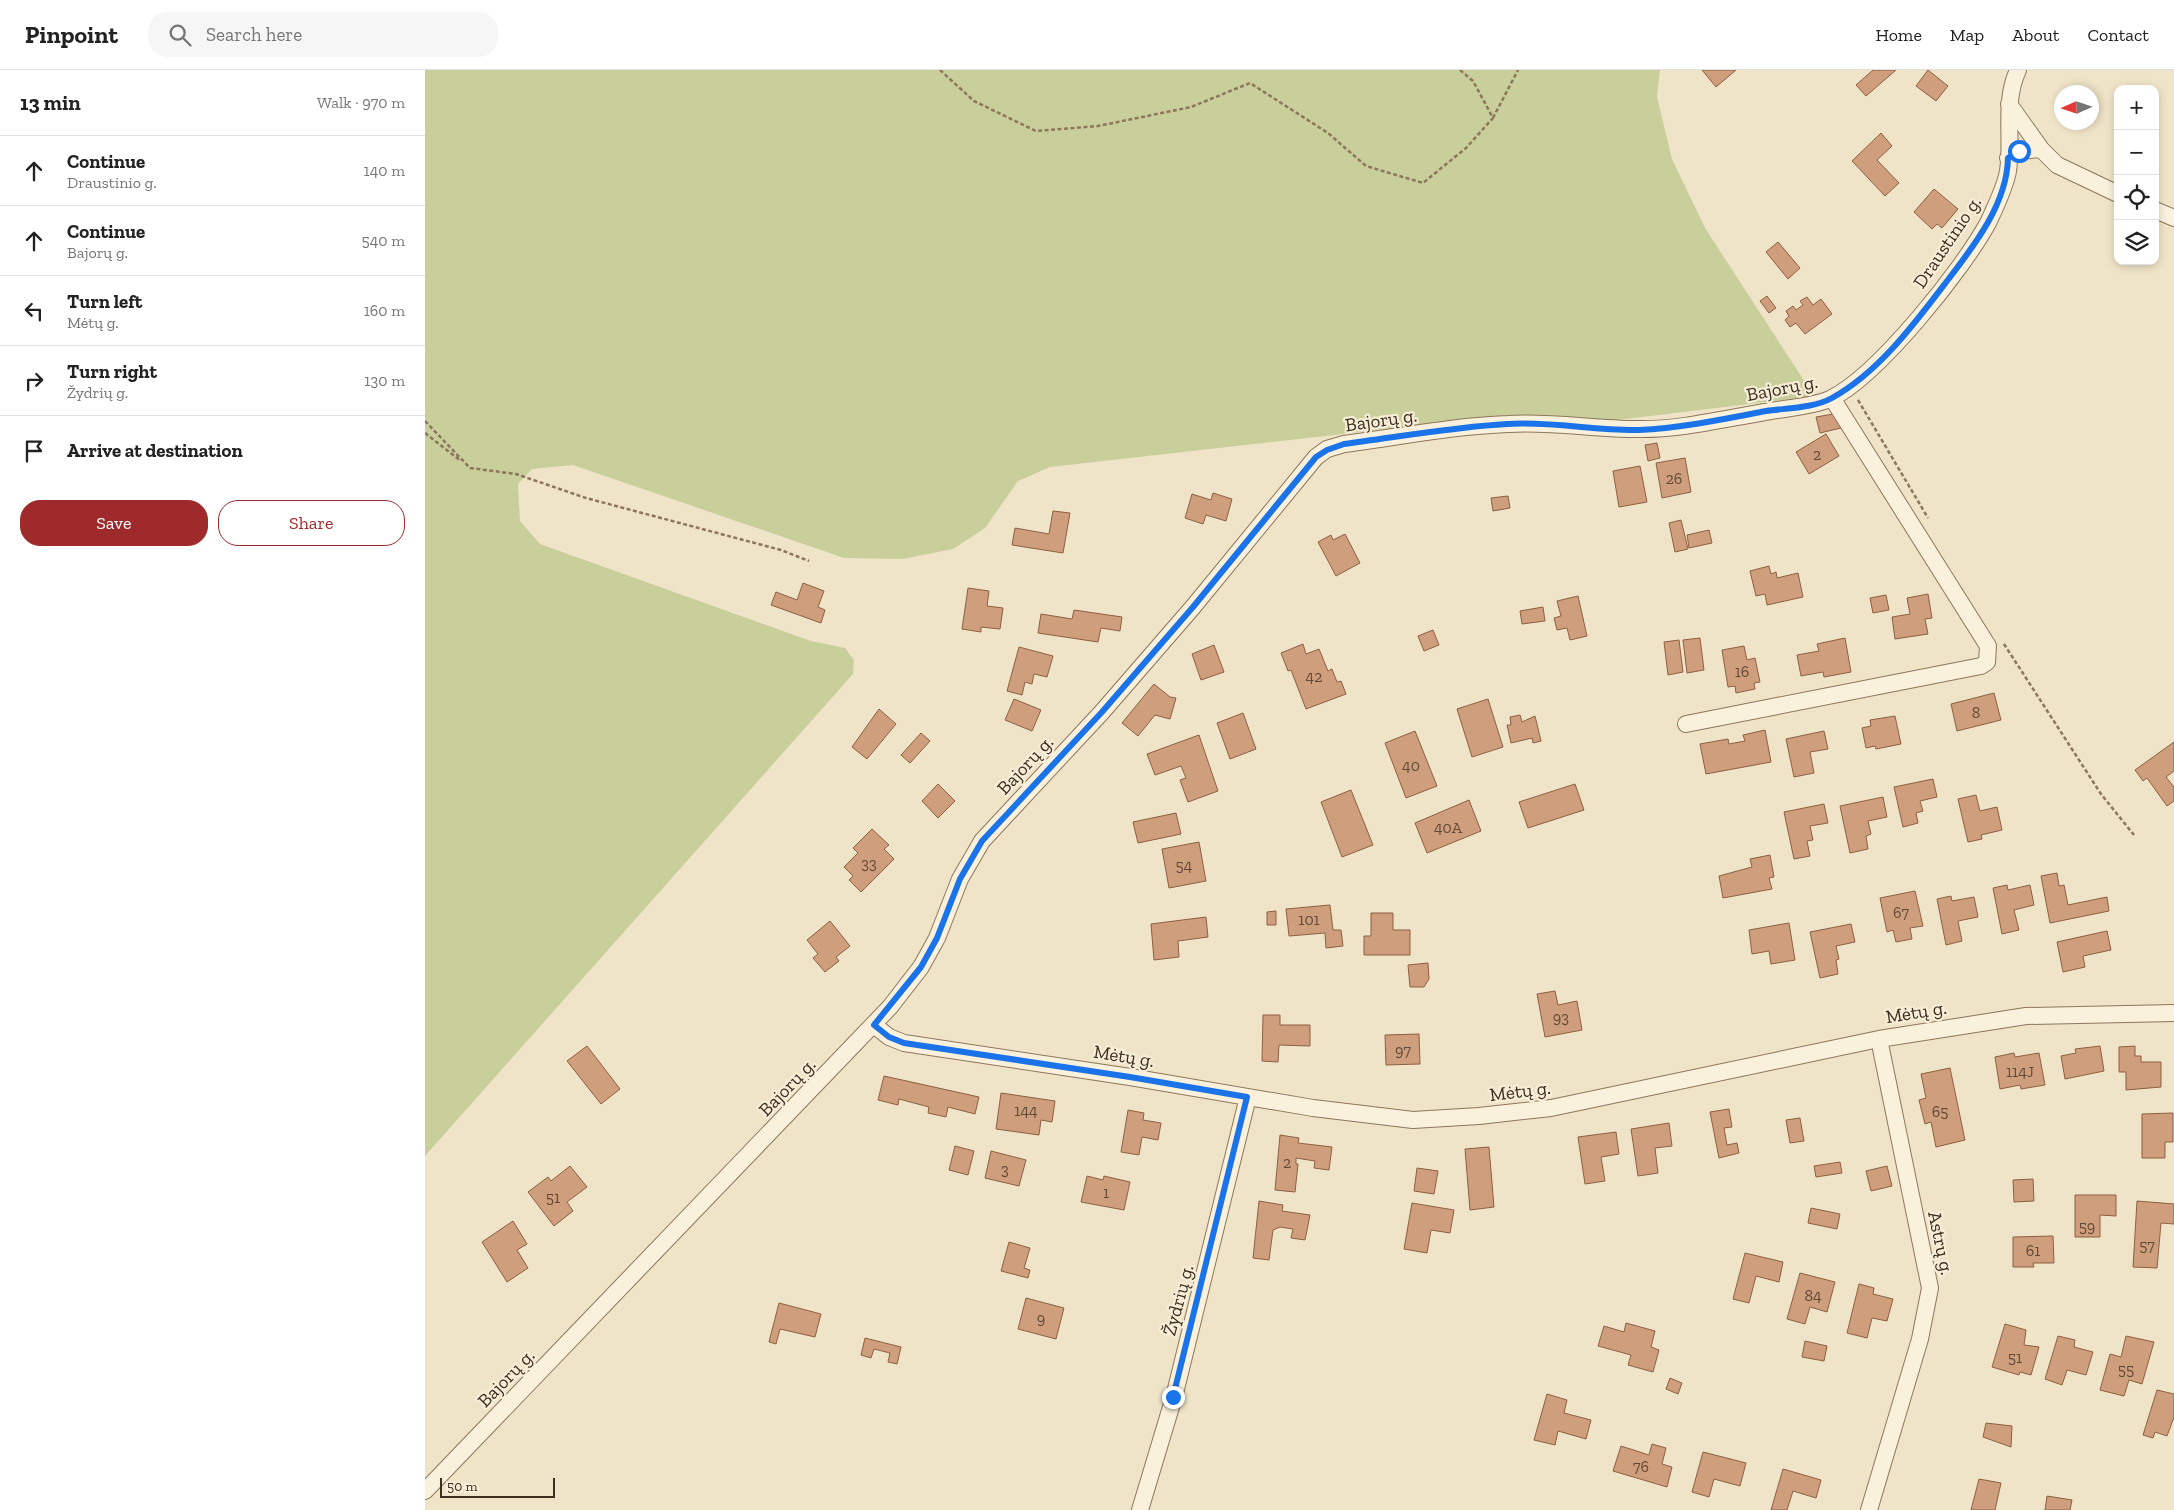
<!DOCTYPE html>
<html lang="en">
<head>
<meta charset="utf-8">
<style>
  :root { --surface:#fff; --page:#f6f6f6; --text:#222; --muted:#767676; --line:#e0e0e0; --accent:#9e2a2b }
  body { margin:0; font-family:"Zilla Slab",serif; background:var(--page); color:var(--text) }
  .controls { position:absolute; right:15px; top:15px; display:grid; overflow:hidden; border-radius:10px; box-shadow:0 2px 8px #0003 }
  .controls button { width:45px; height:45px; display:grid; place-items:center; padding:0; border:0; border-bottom:1px solid var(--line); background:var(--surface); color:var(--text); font:25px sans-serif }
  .compass { position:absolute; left:1629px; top:15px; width:45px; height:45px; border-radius:50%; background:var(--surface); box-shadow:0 2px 8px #0003; rotate:267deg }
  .scale { position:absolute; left:15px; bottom:12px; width:115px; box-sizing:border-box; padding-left:5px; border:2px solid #3d2e20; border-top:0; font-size:14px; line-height:18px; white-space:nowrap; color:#3d2e20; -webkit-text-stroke:4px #f7eed8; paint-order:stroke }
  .stop { position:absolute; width:15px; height:15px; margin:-11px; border:4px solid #1a73e8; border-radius:50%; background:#fff }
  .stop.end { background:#1a73e8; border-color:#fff; box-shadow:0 1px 5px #0008 }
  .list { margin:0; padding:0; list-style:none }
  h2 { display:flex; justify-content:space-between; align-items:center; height:65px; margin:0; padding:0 20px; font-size:21px }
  h2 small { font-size:16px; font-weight:400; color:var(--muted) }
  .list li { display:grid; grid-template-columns:32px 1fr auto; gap:15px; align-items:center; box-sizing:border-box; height:70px; padding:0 20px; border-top:1px solid var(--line) }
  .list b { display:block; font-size:19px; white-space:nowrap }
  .list p { margin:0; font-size:16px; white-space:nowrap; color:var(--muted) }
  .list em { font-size:16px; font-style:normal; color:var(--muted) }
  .actions { display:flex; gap:10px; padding:15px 20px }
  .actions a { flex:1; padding:11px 0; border:1px solid var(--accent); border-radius:20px; text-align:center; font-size:18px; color:var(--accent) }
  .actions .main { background:var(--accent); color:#fff }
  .icon { flex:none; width:28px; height:28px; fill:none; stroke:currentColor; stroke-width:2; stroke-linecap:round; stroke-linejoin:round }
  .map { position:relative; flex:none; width:1749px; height:1440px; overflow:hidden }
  header { display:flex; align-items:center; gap:30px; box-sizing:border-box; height:70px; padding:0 25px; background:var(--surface); border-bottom:1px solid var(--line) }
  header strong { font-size:24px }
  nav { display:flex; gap:28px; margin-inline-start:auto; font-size:18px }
  .search { width:350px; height:45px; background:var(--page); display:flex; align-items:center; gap:12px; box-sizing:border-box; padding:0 18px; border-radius:20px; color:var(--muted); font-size:19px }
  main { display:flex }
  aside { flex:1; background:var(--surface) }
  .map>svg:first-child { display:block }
  .green { fill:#c9cf9b }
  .building { fill:#cf9f7d; stroke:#8d5f41 }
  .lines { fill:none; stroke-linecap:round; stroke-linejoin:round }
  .minor-casing { stroke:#8d765c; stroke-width:18 }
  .path { stroke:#8d765c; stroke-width:2.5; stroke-dasharray:4 2.5; stroke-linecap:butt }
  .minor { stroke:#faf1dc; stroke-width:16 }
  .route { stroke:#1a73e8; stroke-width:6 }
  .labels { text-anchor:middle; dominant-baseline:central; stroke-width:4.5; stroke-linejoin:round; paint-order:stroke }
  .number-label { font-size:16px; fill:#624a37 }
  .street-label { font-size:19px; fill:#3d2e20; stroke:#f7eed8 }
</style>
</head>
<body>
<header>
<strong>Pinpoint</strong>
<div class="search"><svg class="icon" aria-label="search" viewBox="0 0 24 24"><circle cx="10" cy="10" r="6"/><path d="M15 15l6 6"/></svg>Search here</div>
<nav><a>Home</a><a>Map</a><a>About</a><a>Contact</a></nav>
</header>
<main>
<aside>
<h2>13 min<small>Walk · 970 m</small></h2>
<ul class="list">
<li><svg class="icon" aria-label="ahead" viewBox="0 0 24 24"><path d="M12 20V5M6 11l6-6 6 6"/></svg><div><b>Continue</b><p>Draustinio g.</p></div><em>140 m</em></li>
<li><svg class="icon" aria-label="ahead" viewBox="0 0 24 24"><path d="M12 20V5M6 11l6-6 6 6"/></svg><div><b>Continue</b><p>Bajorų g.</p></div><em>540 m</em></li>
<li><svg class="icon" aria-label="left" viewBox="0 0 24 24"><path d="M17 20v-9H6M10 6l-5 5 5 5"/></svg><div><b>Turn left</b><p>Mėtų g.</p></div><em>160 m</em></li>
<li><svg class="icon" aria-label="right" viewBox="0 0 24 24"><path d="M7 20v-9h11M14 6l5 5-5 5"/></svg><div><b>Turn right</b><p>Žydrių g.</p></div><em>130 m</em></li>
<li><svg class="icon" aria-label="arrive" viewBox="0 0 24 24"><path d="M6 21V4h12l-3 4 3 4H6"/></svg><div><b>Arrive at destination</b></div></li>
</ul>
<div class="actions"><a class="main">Save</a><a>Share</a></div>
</aside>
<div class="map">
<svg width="1749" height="1440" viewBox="0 0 1749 1440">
  <rect width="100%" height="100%" fill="#f0e4c8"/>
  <path class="green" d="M0 0H1235L1232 27 1247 89 1280 158 1389 326 1193 350 1085 345 625 397 593 411 560 458 528 479 478 489 419 488 148 395 107 399 93 414 95 451 115 474 386 571 420 578 429 590 428 604 0 1086Z"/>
  <path class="building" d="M1277 0H1311L1291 17Z
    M1448 0H1471L1441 26 1431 15Z
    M1503 0 1523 16 1511 31 1491 16Z
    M1456 63 1467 76 1452 90 1474 113 1460 126 1427 91Z
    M1509 119 1533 139 1517 158 1512 154 1507 159 1489 142Z
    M1353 172 1375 198 1363 209 1341 182Z
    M1342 226 1351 238 1344 243 1335 231Z
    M1382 227 1388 235 1396 229 1407 244 1380 264 1371 253 1365 257 1360 250 1364 246 1361 241 1368 236 1371 240 1378 235 1375 231Z
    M1408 344 1416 358 1395 363 1391 347Z
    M1401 364 1414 386 1384 404 1371 382Z
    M1232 373 1235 388 1223 391 1220 375Z
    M1260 388 1266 422 1237 428 1231 393Z
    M1215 396 1222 432 1194 437 1188 401Z
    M788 423 807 429 801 451 781 445 778 454 760 448 767 424 786 430Z
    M1083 426 1085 438 1068 441 1066 428Z
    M628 441 645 443 638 483 587 475 590 458 624 464Z
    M1256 450 1263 479 1250 482 1244 453Z
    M1284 460 1287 473 1264 478 1262 465Z
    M920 464 935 493 911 506 893 472 906 465 908 470Z
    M1344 496 1346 504 1351 502 1352 508 1373 503 1378 527 1342 535 1340 524 1331 526 1325 501Z
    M378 513 399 521 393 537 400 540 396 553 346 535 351 522 372 530Z
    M543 518 564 521 562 536 578 538 575 559 556 557V562L537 559Z
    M1503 524 1507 548 1500 549 1503 564 1470 569 1467 547 1485 544 1482 528Z
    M1461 525 1464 540 1448 543 1445 528Z
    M1153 526 1162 566 1145 570 1142 558 1132 560 1129 548 1136 546 1132 531Z
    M1118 537 1120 551 1097 554 1095 541Z
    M649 540 697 547 695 561 676 558 673 572 613 563 616 544 647 549Z
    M1008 560 1014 575 999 581 993 566Z
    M1275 568 1279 600 1262 603 1258 570Z
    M1420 568 1426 602 1399 607 1398 602 1376 606 1372 585 1394 581 1392 574Z
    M1254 570 1258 602 1243 605 1239 572Z
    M878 574 881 584 894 579 903 601 907 599 912 612 916 611 921 624 881 639 866 600 863 601 856 583Z
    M789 575 799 602 776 610 767 584Z
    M1319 576 1322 590 1330 588 1335 612 1329 613 1330 619 1311 623 1310 616 1303 617 1297 580Z
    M594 577 628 586 622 607 609 604 607 614 600 612 597 625 582 621Z
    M729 614 745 627 751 628 745 649 730 645 713 666 697 653Z
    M1569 623 1576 650 1532 661 1526 634Z
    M589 629 616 640 607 661 580 650Z
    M1063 629 1078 677 1047 687 1032 639Z
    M454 639 471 654 442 689 427 677Z
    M818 643 831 679 805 689 792 653Z
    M1095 645 1097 652 1110 646 1116 671 1108 673 1107 668 1086 673 1082 655H1086L1085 647Z
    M1470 646 1476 674 1451 679 1450 676 1441 678 1437 658 1446 656 1445 650Z
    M1340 660 1346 692 1281 704 1275 674 1303 669 1304 674 1320 671 1318 665Z
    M990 661 1012 716 981 728 960 673Z
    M1399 661 1403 679 1385 682 1389 703 1369 707 1361 669Z
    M496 663 505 671 485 693 476 685Z
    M774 665 793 721 763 732 755 710 761 708 756 696 730 705 722 684Z
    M1749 672V701L1741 707 1749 717V731L1742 736 1722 708 1718 711 1710 700Z
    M1508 709 1512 727 1495 731 1498 741 1491 743 1493 753 1478 757 1469 717Z
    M513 714 530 731 513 748 497 731Z
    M1150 714 1159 740 1103 758 1094 732Z
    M926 720 948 775 917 787 896 732Z
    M1551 725 1555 741 1572 737 1577 760 1556 765 1557 769 1543 772 1533 729Z
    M1458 727 1462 747 1443 751 1446 764 1441 766 1443 779 1425 783 1415 736Z
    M1044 730 1056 761 1002 783 990 753Z
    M1399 734 1403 753 1385 756 1388 770 1382 771 1385 786 1369 789 1359 742Z
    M751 743 756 764 713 773 708 752Z
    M447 759 464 775 459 779 469 789 436 822 424 810 428 806 419 797 433 783 428 778Z
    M774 772 781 811 744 818 737 779Z
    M1345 785 1349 807 1344 808 1347 819 1298 828 1294 806 1327 797 1325 789Z
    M1632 803 1634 816 1639 815 1643 835 1682 827 1684 841 1625 853 1616 806Z
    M1582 815 1583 820 1605 815 1609 835 1589 840 1594 860 1577 864 1568 818Z
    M1490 821 1498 856 1485 858 1487 869 1471 872 1468 860 1462 862 1455 828Z
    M1526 826 1527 831 1549 827 1553 847 1533 851 1537 871 1521 875 1512 829Z
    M905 835 908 860H916L918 876 901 878 900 863 864 866 861 839Z
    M851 841V855H842V842Z
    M946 843H968V860H985V885H939V866H946Z
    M781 847 783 867 753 871 754 887 729 890 726 854Z
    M405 851 425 876 411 887 414 891 400 902 388 888 393 884 382 870Z
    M1364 853 1370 890 1346 894 1344 881 1327 884 1324 860Z
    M1426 854 1430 872 1411 876 1414 889 1411 890 1413 904 1395 908 1385 862Z
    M1682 861 1686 880 1658 886 1660 897 1638 902 1632 872Z
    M1003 893 1004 909 999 917H985L983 895Z
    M1130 921 1133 935 1152 931 1157 960 1120 967 1112 924Z
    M838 945H855V955H885V976L854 975 853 992 837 991Z
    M994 964 995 994 961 995 960 965Z
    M162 976 195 1019 176 1034 142 991Z
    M1675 976 1679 1001 1640 1009 1636 986 1651 983 1650 979Z
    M1710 976V986H1716V992H1736V1017L1701 1020V1002H1694V977Z
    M1589 983 1590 987 1614 983 1620 1015 1596 1019 1595 1015 1575 1019 1570 987Z
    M1525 998 1540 1070 1511 1077 1506 1052 1500 1054 1494 1030 1501 1028 1496 1004Z
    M459 1006 554 1027 550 1044 523 1037 521 1047 503 1043 504 1037 474 1029 473 1035 453 1030Z
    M576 1023 630 1031 627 1052 616 1050 614 1065 571 1059Z
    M1304 1039 1307 1057 1299 1058 1302 1075 1312 1073 1314 1083 1294 1088 1285 1042Z
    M703 1040 719 1043 718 1050 736 1053 733 1070 717 1067 714 1085 696 1082Z
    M1748 1043V1072H1740V1088H1717V1044Z
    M1375 1048 1379 1071 1365 1073 1361 1050Z
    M1244 1053 1247 1076 1230 1078 1233 1103 1213 1106 1206 1059Z
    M1191 1062 1194 1084 1176 1087 1180 1111 1160 1114 1153 1067Z
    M855 1065 874 1068 873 1073 907 1077 904 1100 889 1098 890 1091 871 1088V1094H873L870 1122 850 1120Z
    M530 1076 549 1081 543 1105 524 1100Z
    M1064 1077 1069 1137 1045 1140 1040 1079Z
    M566 1081 601 1090 594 1116 560 1108Z
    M1415 1092 1417 1103 1391 1107 1389 1096Z
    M145 1096 162 1117 142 1132 148 1141 129 1156 103 1122 123 1107 126 1111Z
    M1462 1096 1467 1116 1446 1121 1441 1101Z
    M992 1098 1013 1101 1009 1124 989 1121Z
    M662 1106 678 1110 679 1106 705 1112 699 1140 656 1132Z
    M1608 1109 1609 1131 1589 1132 1588 1110Z
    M1650 1125H1691V1146L1675 1145V1167H1650Z
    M834 1131 858 1135 857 1141 885 1145 880 1170 866 1168 868 1159 855 1157 848 1160 844 1190 828 1188Z
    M1712 1131 1749 1134V1154L1736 1153 1732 1198 1708 1197Z
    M987 1133 1029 1140 1025 1163 1006 1160 1002 1183 979 1179Z
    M1386 1138 1415 1144 1412 1159 1383 1153Z
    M88 1151 102 1174 92 1180 103 1198 82 1212 57 1172Z
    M1628 1166 1629 1193H1608L1609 1197H1588V1167Z
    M584 1172 605 1178 599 1198 605 1200 603 1208 576 1201Z
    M1320 1183 1358 1192 1354 1212 1331 1206 1324 1233 1308 1229Z
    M1375 1203 1410 1212 1402 1242 1385 1237 1380 1254 1362 1249Z
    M1434 1214 1449 1218 1448 1224 1468 1229 1462 1251 1447 1248 1442 1268 1422 1263Z
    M601 1228 639 1238 631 1269 593 1259Z
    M354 1233 396 1244 390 1267 355 1259 351 1274 344 1272Z
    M1201 1253 1230 1261 1226 1277 1234 1280 1228 1302 1203 1295 1206 1285 1173 1276 1179 1256 1199 1262Z
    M1580 1254 1601 1260 1599 1275 1614 1277 1606 1305 1595 1302 1594 1305 1567 1297Z
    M1633 1266 1650 1270 1649 1277 1668 1282 1661 1305 1642 1300 1637 1315 1620 1309Z
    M1701 1266 1729 1272 1717 1314 1704 1310 1699 1326 1675 1320 1685 1284 1696 1287Z
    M440 1268 476 1277 472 1294 463 1292 465 1283 449 1279 446 1288 436 1285Z
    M1380 1271 1402 1276 1399 1291 1377 1287Z
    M1245 1308 1257 1313 1253 1324 1241 1319Z
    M1732 1320 1749 1324V1347L1742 1366 1730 1362 1728 1368 1718 1365Z
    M1122 1324 1142 1330 1139 1343 1166 1350 1161 1369 1133 1361 1130 1375 1109 1370Z
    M1561 1353 1587 1356 1586 1377 1558 1367Z
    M1227 1374 1241 1378 1237 1394 1247 1397 1242 1417 1188 1401 1196 1376 1224 1385Z
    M1278 1382 1321 1393 1315 1416 1289 1409 1284 1427 1267 1422Z
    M1358 1399 1396 1410 1391 1428 1368 1421 1362 1440H1346Z
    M1554 1409 1576 1413 1570 1440H1546Z
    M1622 1426 1647 1430 1645 1440H1620Z"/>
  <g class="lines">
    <g class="minor-casing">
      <path id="minor" d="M1584 34 1616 79 1632 95 1693 124
        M1583 88 1594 81 1616 79
        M1730 140 1749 148
        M1261 654 1556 596 1562 592 1563 576 1407 328
        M449 955 464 967 479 973 705 1007 888 1038 988 1050 1054 1046 1126 1038 1454 969 1601 946 1749 943
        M0 1421 465 937 496 897 512 868 535 809 557 771 677 642 768 537 891 387 902 379 919 374C973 367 1028 356 1083 354 1125 351 1169 359 1212 359 1254 360 1298 349 1340 342 1360 338 1386 337 1405 329 1453 306 1539 198 1564 151 1571 135 1580 118 1583 101 1588 67 1578 32 1593 0
        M715 1440 749 1327 823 1027
        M1444 1440 1495 1269 1505 1218 1454 969"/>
    </g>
    <path class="path" d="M515 0 549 31 611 61 673 56 766 37 825 13 903 63 941 96 998 113 1041 78 1068 48 1048 11 1035 0
      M1068 48 1093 0
      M1433 330 1503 448
      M0 351 45 398 91 404 161 428 356 480 384 491
      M0 363 36 391
      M1579 574 1676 724 1709 765"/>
    <use href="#minor" class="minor"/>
  </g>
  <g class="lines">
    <path class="route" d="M748 1327 822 1027 705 1007 479 973 464 967 449 955 496 897 512 868 535 809 557 771 677 642 768 537 891 387 902 380 919 374C973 367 1028 357 1082 354 1126 351 1170 361 1214 360 1257 358 1299 349 1341 341 1362 338 1389 338 1407 328 1454 302 1490 253 1522 211 1549 176 1582 134 1583 88L1594 81"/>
  </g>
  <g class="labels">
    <g class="number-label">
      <text x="1392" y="384">2</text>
      <text x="1249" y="408">26</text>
      <text x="1317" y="601">16</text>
      <text x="889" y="606">42</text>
      <text x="1551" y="642">8</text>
      <text x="986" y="695">40</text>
      <text x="1023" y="757">40A</text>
      <text x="444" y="793">33</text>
      <text x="759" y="795">54</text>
      <text x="1476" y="842">67</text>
      <text x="884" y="849">101</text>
      <text x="1136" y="947">93</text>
      <text x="978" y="980">97</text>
      <text x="1595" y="1001">114J</text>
      <text x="601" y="1040">144</text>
      <text x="1515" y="1041">65</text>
      <text x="862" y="1092">2</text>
      <text x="580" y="1099">3</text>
      <text x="681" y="1122">1</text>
      <text x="128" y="1127">51</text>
      <text x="1662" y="1156">59</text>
      <text x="1722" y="1175">57</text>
      <text x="1608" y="1180">61</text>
      <text x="1388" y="1225">84</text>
      <text x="616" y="1248">9</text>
      <text x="1590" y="1287">51</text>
      <text x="1701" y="1299">55</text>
      <text x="1216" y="1396">76</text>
    </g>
    <g class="street-label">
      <text transform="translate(1522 172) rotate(-56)">Draustinio g.</text>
      <text transform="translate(1357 318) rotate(-11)">Bajorų g.</text>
      <text transform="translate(956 350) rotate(-8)">Bajorų g.</text>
      <text transform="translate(600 695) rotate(-47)">Bajorų g.</text>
      <text transform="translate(1491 942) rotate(-9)">Mėtų g.</text>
      <text transform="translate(699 986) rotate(9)">Mėtų g.</text>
      <text transform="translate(362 1017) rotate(-46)">Bajorų g.</text>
      <text transform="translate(1095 1021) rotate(-7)">Mėtų g.</text>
      <text transform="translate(1516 1173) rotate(78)">Astrų g.</text>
      <text transform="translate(753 1230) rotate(-75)">Žydrių g.</text>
      <text transform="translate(81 1308) rotate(-46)">Bajorų g.</text>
    </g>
  </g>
</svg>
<div class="controls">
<button>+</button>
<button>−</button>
<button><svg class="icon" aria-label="locate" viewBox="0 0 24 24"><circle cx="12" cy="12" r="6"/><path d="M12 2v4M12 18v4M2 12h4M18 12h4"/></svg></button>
<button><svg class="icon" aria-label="layers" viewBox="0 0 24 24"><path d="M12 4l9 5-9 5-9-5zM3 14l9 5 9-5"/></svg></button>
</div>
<svg class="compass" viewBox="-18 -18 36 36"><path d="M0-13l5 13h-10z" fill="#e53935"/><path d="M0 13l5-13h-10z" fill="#767676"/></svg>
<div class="scale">50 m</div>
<div class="stop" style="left:1594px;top:81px"></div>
<div class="stop end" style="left:748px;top:1327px"></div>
</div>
</main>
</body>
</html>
